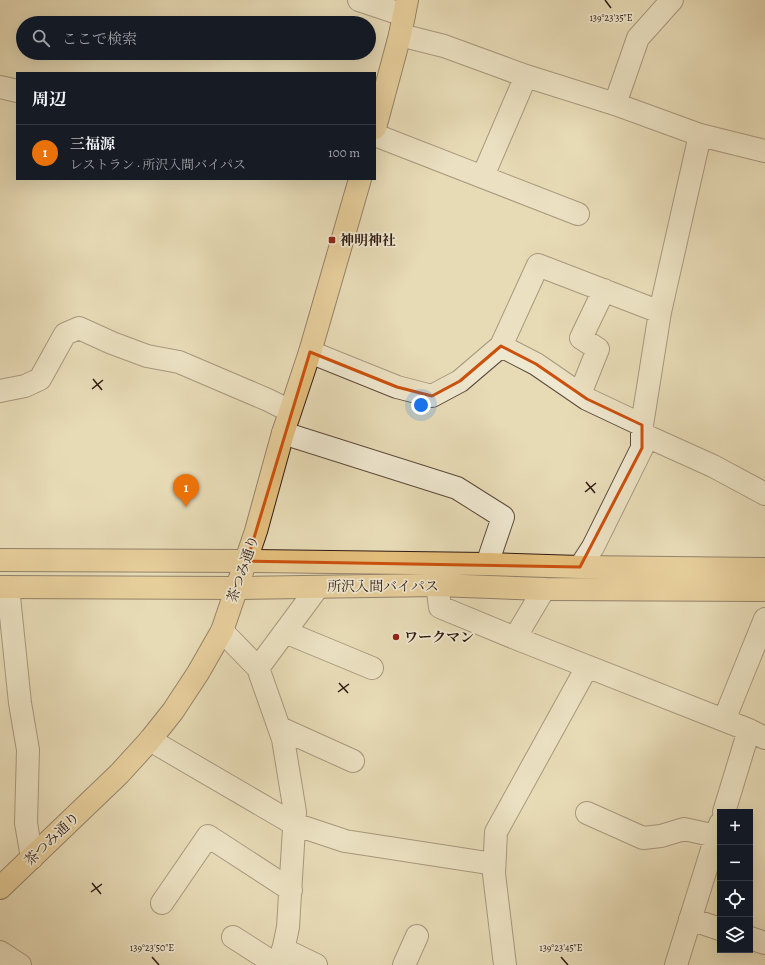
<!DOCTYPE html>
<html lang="ja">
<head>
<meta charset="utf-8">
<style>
  :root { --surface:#171b24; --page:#20242c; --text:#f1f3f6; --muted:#9ea1a6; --line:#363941; --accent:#8c9099 }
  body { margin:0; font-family:Alegreya,"Noto Serif JP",serif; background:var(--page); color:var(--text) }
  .controls { position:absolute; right:12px; bottom:12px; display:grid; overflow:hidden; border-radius:0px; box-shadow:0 4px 16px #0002 }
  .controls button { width:36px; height:36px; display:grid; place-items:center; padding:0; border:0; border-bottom:1px solid var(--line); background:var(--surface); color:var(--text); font:20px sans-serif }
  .you { position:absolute; left:421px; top:405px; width:14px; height:14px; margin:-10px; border:3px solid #fff; border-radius:50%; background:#1a73e8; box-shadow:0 0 0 6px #1a73e833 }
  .badge { display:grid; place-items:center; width:26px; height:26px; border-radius:50%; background:var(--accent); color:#fff; font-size:13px; font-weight:700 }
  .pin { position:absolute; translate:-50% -33px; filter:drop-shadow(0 1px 2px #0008) }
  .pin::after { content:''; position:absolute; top:21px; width:14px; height:12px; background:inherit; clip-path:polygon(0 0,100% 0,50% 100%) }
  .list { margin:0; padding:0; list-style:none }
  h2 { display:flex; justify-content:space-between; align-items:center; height:52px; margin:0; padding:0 16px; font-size:17px }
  h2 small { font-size:13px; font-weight:400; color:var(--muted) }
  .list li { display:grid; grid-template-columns:26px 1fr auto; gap:12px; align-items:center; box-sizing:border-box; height:56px; padding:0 16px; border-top:1px solid var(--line) }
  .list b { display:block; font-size:15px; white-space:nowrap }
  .list p { margin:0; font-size:13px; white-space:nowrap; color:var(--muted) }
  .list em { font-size:13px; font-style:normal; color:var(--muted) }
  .icon { flex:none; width:22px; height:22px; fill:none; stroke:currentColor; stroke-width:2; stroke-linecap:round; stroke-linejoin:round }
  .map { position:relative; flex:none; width:765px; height:965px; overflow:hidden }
  .search { position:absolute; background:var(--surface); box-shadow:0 4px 16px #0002; left:16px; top:16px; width:360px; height:44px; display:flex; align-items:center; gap:10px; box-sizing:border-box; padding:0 14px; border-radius:22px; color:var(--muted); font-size:15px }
  .panel { position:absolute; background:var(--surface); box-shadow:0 4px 16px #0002; left:16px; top:72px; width:360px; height:108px; border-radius:0px }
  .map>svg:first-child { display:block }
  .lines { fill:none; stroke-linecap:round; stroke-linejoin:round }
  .minor-casing { stroke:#5d4a3b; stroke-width:24 }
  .major-casing { stroke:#2f1a12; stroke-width:24 }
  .highway-casing { stroke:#2f1a12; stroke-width:24 }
  .minor { stroke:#efe8d0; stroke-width:22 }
  .major { stroke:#e4be7b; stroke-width:22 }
  .highway { stroke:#e4be7b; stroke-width:22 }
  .marked { fill:none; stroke:#cc500d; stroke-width:3; stroke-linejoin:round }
  .ticks { fill:none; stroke:#2f1a12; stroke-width:1.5 }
  .poi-dot { fill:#8f2418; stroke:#efe8d0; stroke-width:1.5 }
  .labels { text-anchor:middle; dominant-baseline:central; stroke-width:3.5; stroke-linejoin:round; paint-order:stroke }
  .poi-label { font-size:14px; font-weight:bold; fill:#2f1a12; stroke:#efe8d0; text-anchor:start }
  .street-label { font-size:14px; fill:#2f1a12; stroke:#efe8d0 }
  .ticks-label { font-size:10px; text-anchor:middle; fill:#2f1a12; stroke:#efe8d0; stroke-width:3.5; stroke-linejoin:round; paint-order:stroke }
</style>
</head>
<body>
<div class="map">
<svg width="765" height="965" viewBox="0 0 765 965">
  <rect width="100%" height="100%" fill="#e7dbb6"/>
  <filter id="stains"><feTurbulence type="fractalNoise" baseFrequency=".005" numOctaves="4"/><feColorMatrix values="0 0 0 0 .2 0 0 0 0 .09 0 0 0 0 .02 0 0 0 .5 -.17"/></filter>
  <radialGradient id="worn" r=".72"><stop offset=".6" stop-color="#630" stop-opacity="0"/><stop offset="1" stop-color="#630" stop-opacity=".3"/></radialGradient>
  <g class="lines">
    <g class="minor-casing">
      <path id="minor" d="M359 0 404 15
        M400 35 444 46 526 76 615 104 700 135 765 151
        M0 87 17 91
        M615 104 638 38 672 0
        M375 135 578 214
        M483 176 526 76
        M501 346 536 364 587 399 642 425
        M310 352 397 387 432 396 460 381 501 346 538 265 660 312
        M0 391 25 386 40 379 65 334 79 328 112 343 147 356 179 362 268 400 290 411
        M580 394 598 349 581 338 604 290
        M283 433 457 488 503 517 487 564
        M642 434 713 466 765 494
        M580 567 593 547 642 448V425L660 312 700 135
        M437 585 440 607 515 638 749 730 765 738
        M8 587 20 703 28 750 26 823 32 858
        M222 631 258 668 283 739 295 812 288 927 280 965
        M285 632 372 668
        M515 638 544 589
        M258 668 318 587
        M724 720 765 619
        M280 728 353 761
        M150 740 294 824 345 841 494 864
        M724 812 749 730
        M587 813 643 838 661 836 684 829 716 836
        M162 903 208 836 291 890
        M690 919 720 929
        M233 937 277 965
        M750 938 765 943
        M283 949 316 965
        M0 952 20 965
        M404 965 417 936
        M505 965 494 874 496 832 587 667
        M676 965 720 824"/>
    </g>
    <g class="major-casing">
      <path id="major" d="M375 128 400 35 407 0
        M0 888 119 774 150 740 173 711 198 673 222 631 256 531 283 433 310 352 360 179"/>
    </g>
    <g class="highway-casing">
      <path id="highway" d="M0 560 247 561 487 564 580 567 765 569
        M0 587 238 588 437 585 544 589 765 590"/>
    </g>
    <use href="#minor" class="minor"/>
    <use href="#major" class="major"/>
    <use href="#highway" class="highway"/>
  </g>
  <path d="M0 0H765V965H0ZM501 346 536 364 587 399 642 425V448L580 567 247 561 310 352 397 387 432 396 460 381Z" fill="#e7dbb6" fill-opacity=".55" fill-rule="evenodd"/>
  <path class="marked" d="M501 346 536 364 587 399 642 425V448L580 567 247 561 310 352 397 387 432 396 460 381Z"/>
  <path class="ticks" d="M605 0 611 8M93 379 102 390M92 389 103 380M586 482 595 493M585 492 596 483M339 683 348 693M338 692 349 684M92 883 101 894M91 892 102 884M152 957 159 965M561 957 568 965"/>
  <g class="poi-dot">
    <rect x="328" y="236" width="8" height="8" rx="2"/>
    <circle cx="396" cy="637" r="4"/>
  </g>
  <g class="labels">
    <g class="poi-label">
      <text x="340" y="240">神明神社</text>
      <text x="404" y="637">ワークマン</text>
    </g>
    <g class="street-label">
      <text transform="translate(243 569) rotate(-71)">茶つみ通り</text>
      <text x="383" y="586">所沢入間バイパス</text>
      <text transform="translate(52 839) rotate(-44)">茶つみ通り</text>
    </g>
  </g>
  <g class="ticks-label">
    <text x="611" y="21">139°23'35"E</text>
    <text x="152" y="951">139°23'50"E</text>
    <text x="561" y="951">139°23'45"E</text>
  </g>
  <rect width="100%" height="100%" filter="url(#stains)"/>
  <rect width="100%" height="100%" fill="url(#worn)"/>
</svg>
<div class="controls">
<button>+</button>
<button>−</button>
<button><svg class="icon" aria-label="locate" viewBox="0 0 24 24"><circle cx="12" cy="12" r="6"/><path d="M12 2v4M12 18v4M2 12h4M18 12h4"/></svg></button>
<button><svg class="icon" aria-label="layers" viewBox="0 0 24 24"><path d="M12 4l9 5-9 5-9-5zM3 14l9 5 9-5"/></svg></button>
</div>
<div class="you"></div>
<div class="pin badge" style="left:186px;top:507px;background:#e8710a">1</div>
<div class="search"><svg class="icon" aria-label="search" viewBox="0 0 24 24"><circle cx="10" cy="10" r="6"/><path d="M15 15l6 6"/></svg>ここで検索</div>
<section class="panel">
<h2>周辺<small></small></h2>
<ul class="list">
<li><span class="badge" style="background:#e8710a">1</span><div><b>三福源</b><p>レストラン · 所沢入間バイパス</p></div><em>100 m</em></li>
</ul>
</section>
</div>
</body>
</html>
